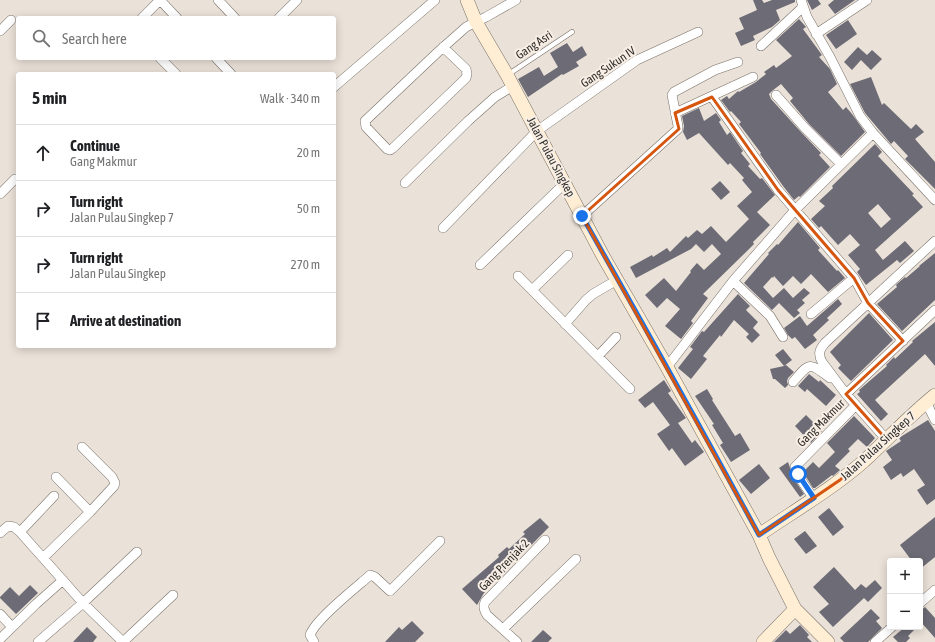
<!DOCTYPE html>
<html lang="en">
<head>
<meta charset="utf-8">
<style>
  :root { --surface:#fff; --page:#f2f2f2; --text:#202124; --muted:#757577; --line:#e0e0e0 }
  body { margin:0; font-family:"Asap Condensed",sans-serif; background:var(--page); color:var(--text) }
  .controls { position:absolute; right:12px; bottom:12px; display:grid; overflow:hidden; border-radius:4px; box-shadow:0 2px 10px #0003 }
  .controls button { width:36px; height:36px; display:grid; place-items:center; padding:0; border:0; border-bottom:1px solid var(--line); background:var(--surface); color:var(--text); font:20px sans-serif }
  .stop { position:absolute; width:12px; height:12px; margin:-9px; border:3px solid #1a73e8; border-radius:50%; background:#fff }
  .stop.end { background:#1a73e8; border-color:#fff; box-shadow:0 1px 4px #0008 }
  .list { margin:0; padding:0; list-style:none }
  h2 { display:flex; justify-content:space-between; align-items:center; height:52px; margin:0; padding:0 16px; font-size:17px }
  h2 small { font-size:13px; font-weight:400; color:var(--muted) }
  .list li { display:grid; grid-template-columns:26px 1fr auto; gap:12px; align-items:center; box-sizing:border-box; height:56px; padding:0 16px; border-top:1px solid var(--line) }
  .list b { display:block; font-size:15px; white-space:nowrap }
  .list p { margin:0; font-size:13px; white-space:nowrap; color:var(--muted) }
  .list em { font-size:13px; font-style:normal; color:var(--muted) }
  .icon { flex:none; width:22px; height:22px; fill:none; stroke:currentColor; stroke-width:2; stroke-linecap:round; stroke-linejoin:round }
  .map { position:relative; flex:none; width:935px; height:642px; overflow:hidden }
  .search { position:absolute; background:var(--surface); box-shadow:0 2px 10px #0003; left:16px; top:16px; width:320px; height:44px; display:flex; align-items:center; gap:10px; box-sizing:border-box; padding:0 14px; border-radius:4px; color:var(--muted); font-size:15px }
  .panel { position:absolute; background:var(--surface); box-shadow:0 2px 10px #0003; left:16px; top:72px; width:320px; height:276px; border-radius:4px }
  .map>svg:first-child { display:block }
  .building { fill:#6d6b75; fill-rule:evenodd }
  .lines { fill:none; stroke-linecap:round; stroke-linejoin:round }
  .lane-casing { stroke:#787068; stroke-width:5.5 }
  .street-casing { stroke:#787068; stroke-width:10 }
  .secondary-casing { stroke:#787068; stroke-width:14 }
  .lane { stroke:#fff; stroke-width:4.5 }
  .street { stroke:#fff; stroke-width:9 }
  .secondary { stroke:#ffeed4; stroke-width:13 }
  .route { stroke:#1a73e8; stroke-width:5 }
  .marked { fill:none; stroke:#d6550f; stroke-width:3; stroke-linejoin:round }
  .labels { text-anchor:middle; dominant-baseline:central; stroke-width:4; stroke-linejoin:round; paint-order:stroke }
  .street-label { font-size:12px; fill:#302d29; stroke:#f7eee5 }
</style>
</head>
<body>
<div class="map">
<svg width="935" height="642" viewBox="0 0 935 642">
  <rect width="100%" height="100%" fill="#eae1d8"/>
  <path class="building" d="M753 0H762L764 3 772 0H795V2L776 10 780 20 772 27 753 36 755 40 741 46 735 33 744 29 739 18 757 10Z
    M807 0H818L821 4 812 10Z
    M834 0H855L835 14 828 5Z
    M799 19 806 27 803 29 822 55 819 57 830 69 837 84 828 92 843 110 846 107 852 114 865 132 841 156 809 124 790 101 793 98 781 84 772 91 769 94 771 99 801 132 821 153 819 155 830 167 800 197 799 196 794 200 783 186 760 154 761 153 739 124 741 122 731 111 730 112 721 100 727 96 729 99 738 91 739 92 756 82 766 74 764 72 774 65 776 68 792 56 776 40Z
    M848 20 857 34 836 49 826 35Z
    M567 43 573 52 582 46 587 55 576 62 579 66 563 75 562 74 528 97 518 79 539 67 544 76 558 67 550 53Z
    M858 47 867 55 872 50 882 59 871 70 861 60 852 70 844 62Z
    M871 77 882 105 884 103 911 129 916 124 924 132 915 139 935 162V189L905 159 908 156 894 141 891 144 865 113 850 84Z
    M699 108 704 121 716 113 721 120 719 122 727 135 730 132 743 151 741 153 750 164 748 166 760 179 762 178 775 195 757 212 770 225 753 242 754 244 745 253 703 294 708 298 691 321 693 323 681 339 665 326 680 309 667 298 657 308 645 295 664 278 676 291 691 272 690 271 697 263 704 270 721 254 712 244 704 252 696 244 691 249 636 278 630 267 652 255 653 257 667 248 670 252 686 236 688 238 697 230 702 234 711 226 726 242 749 219 737 206 752 192 742 180 744 178 730 163 728 165 699 133 687 140 683 132 684 126 682 116Z
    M875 144 882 152 878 156 914 194 912 195 923 207 875 250 883 260 905 241 914 251 900 263 897 260 866 285 857 272 860 269 848 255 860 245 850 234 838 245 821 226 819 228 811 219 825 206 819 201 833 188 832 186ZM878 204 891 219 881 228 868 213Z
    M720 181 730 192 721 200 711 189Z
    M798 222 820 248 818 250 837 271 838 270 845 278 828 292 811 274 801 284 793 276 783 286 774 276 773 278 772 277 763 287 773 298 784 288 793 298 804 288 810 293 802 300 805 303 797 310 800 313 794 318 779 303 772 310 744 283 769 254 768 253 777 244 778 245Z
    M935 253V300L902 331 877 304 897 287 896 285 898 283 905 277 906 278 920 266H919Z
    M738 294 750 306 746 310 758 322 753 328 760 335 752 343 746 337 749 334 734 320 721 337 720 335 703 356 707 359 691 379 678 368 693 349 690 347 702 331 704 332Z
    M838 299 842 304 827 318 829 320 813 335 817 340 805 349 795 337 792 339 788 335 784 328 800 316 807 326Z
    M869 313 893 340 851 381 838 368 841 365 830 352Z
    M935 322V366L925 354 875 400 888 414 881 421 857 394 860 392 859 390 887 366 886 365 894 357 895 359 913 342 912 341Z
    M783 349 792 360 784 366 786 365 794 372 788 378 787 381 788 385 785 388 775 379H773L770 369 784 366 775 355Z
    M809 374 819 382 820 380 836 395 826 406 807 389 805 392 798 386Z
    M664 380 671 391 668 393 686 418 678 423 692 443 695 440 704 452 685 466 672 448 669 451 657 434 670 425 653 402 645 408 638 400Z
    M707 389 713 399 712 400 735 436 740 433 750 450 731 462 720 445 723 443 712 425 714 424 695 396Z
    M806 415 822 431 811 443 795 426Z
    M854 416 875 438 867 447 858 439 848 449 850 451 835 466 840 470 833 476 832 475 815 488H813L803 472 813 462 819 468 835 452 827 443Z
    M928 420 935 431V499L927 505 917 490 925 485 914 469 903 477 901 473 891 480 883 467 892 460 886 451 901 441 899 438 902 436Z
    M788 462 794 479 804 494 800 497 779 468Z
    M759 464 770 478 751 494 739 480Z
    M829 508 844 527 833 536 818 517Z
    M935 517V557L920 569V561H912L900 545Z
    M540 518 549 527 484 593 477 605 462 589 499 557 498 555 507 547 509 549 525 534 523 532Z
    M805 531 817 546 806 554 794 539Z
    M834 567 855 590 861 584 866 588 875 580 882 588 868 602 864 598 833 627 819 612 829 604 813 587Z
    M30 585 38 593 16 614 0 598V597L10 587 19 596Z
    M925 607 935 618V638L920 621V611Z
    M871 609 880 618 876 621 882 628 868 642H844L840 638Z
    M412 621 424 633 415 642H385L399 627 402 630Z
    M800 625 809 635 807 637 812 642H774L786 630 790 634Z
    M87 627 97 637 93 642H73Z
    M905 627H917L908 636 910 638 906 642H898L893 637Z
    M543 630 552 638 548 642H531Z"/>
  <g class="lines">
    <g class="lane-casing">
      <path id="lane" d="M509 74 572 32"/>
    </g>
    <g class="street-casing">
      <path id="street" d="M160 0 177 18
        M218 0 235 18
        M801 0 807 17 830 57 860 116 873 133 935 200
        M142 18 160 0
        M279 18 297 0
        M0 31 11 20
        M816 34 867 0
        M761 46 803 7
        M443 47 466 69 467 74 466 78 393 148 390 150 387 149 366 127 365 121 439 51 466 27 486 17 516 0
        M160 58 176 74
        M216 58 231 74
        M334 87 435 0
        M776 95 805 128 841 164
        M712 97 778 190 854 278 868 303 903 341
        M675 113 753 77
        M405 183 468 121 495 97 513 86
        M0 194 15 179H18
        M582 216 678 129V126L672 95 674 92 715 70 738 62
        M443 228 537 131 637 60 698 32
        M480 265 565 183
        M518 276 630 389
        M733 281 770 316 783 337
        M532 290 568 255
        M811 314 854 278
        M565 324 586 300 593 294 617 280
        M598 356 616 337
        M667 367 733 281 795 210 873 133
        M793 382C810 362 809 362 830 378
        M846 394 935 310
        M926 402 935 420
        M886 439 846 394 822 362C818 354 819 350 825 343L935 241
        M56 477 90 512
        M814 499 799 477 795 467 856 405
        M20 532 54 496
        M0 533 8 526 14 527 20 532 83 603 123 642
        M43 558 90 512 114 486 115 483 112 477 82 447
        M920 603 935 590
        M0 614 12 627
        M503 629 576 559
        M0 639 36 604 63 580
        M38 642 83 603 137 552
        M123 642 173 595
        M314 642 310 635C315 620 354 589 368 577L370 575 375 577 390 591 440 541
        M517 642 487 615C484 610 483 607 485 602L545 540
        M875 642 892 627"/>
    </g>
    <g class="secondary-casing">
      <path id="secondary" d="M467 0 476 22 507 75 603 256 667 367 759 535 769 558 795 609 828 642
        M759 535C794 511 832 489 864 461 888 439 910 415 935 395
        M763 642 795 609"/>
    </g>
    <use href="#lane" class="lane"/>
    <use href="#street" class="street"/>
    <use href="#secondary" class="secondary"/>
  </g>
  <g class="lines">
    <path class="route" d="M582 216C642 322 701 428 759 535L814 498 798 474"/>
  </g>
  <path class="marked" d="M712 97 778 190 854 278 868 303 903 341 846 394 886 439 840 480 759 535 582 216 679 129 675 113Z"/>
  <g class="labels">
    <g class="street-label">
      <text transform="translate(534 45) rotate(-34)">Gang Asri</text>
      <text transform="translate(608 67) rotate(-34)">Gang Sukun IV</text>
      <text transform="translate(551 157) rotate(62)">Jalan Pulau Singkep</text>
      <text transform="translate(821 423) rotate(-45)">Gang Makmur</text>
      <text transform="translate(878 446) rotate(-42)">Jalan Pulau Singkep 7</text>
      <text transform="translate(504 565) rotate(-46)">Gang Prenjak 2</text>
    </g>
  </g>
</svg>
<div class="controls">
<button>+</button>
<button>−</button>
</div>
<div class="stop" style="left:798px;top:474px"></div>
<div class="stop end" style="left:582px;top:216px"></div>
<div class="search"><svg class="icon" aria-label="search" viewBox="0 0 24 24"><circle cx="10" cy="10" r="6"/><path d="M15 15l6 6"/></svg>Search here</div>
<section class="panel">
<h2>5 min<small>Walk · 340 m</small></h2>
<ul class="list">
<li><svg class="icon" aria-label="ahead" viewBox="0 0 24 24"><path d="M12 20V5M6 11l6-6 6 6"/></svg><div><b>Continue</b><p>Gang Makmur</p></div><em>20 m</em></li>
<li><svg class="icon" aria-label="right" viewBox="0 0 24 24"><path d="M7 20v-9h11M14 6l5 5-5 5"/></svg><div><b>Turn right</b><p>Jalan Pulau Singkep 7</p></div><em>50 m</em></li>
<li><svg class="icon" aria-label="right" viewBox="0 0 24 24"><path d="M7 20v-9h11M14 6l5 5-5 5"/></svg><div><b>Turn right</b><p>Jalan Pulau Singkep</p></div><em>270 m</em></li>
<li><svg class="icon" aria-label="arrive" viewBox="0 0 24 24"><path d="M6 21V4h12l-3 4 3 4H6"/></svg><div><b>Arrive at destination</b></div></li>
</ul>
</section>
</div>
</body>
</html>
